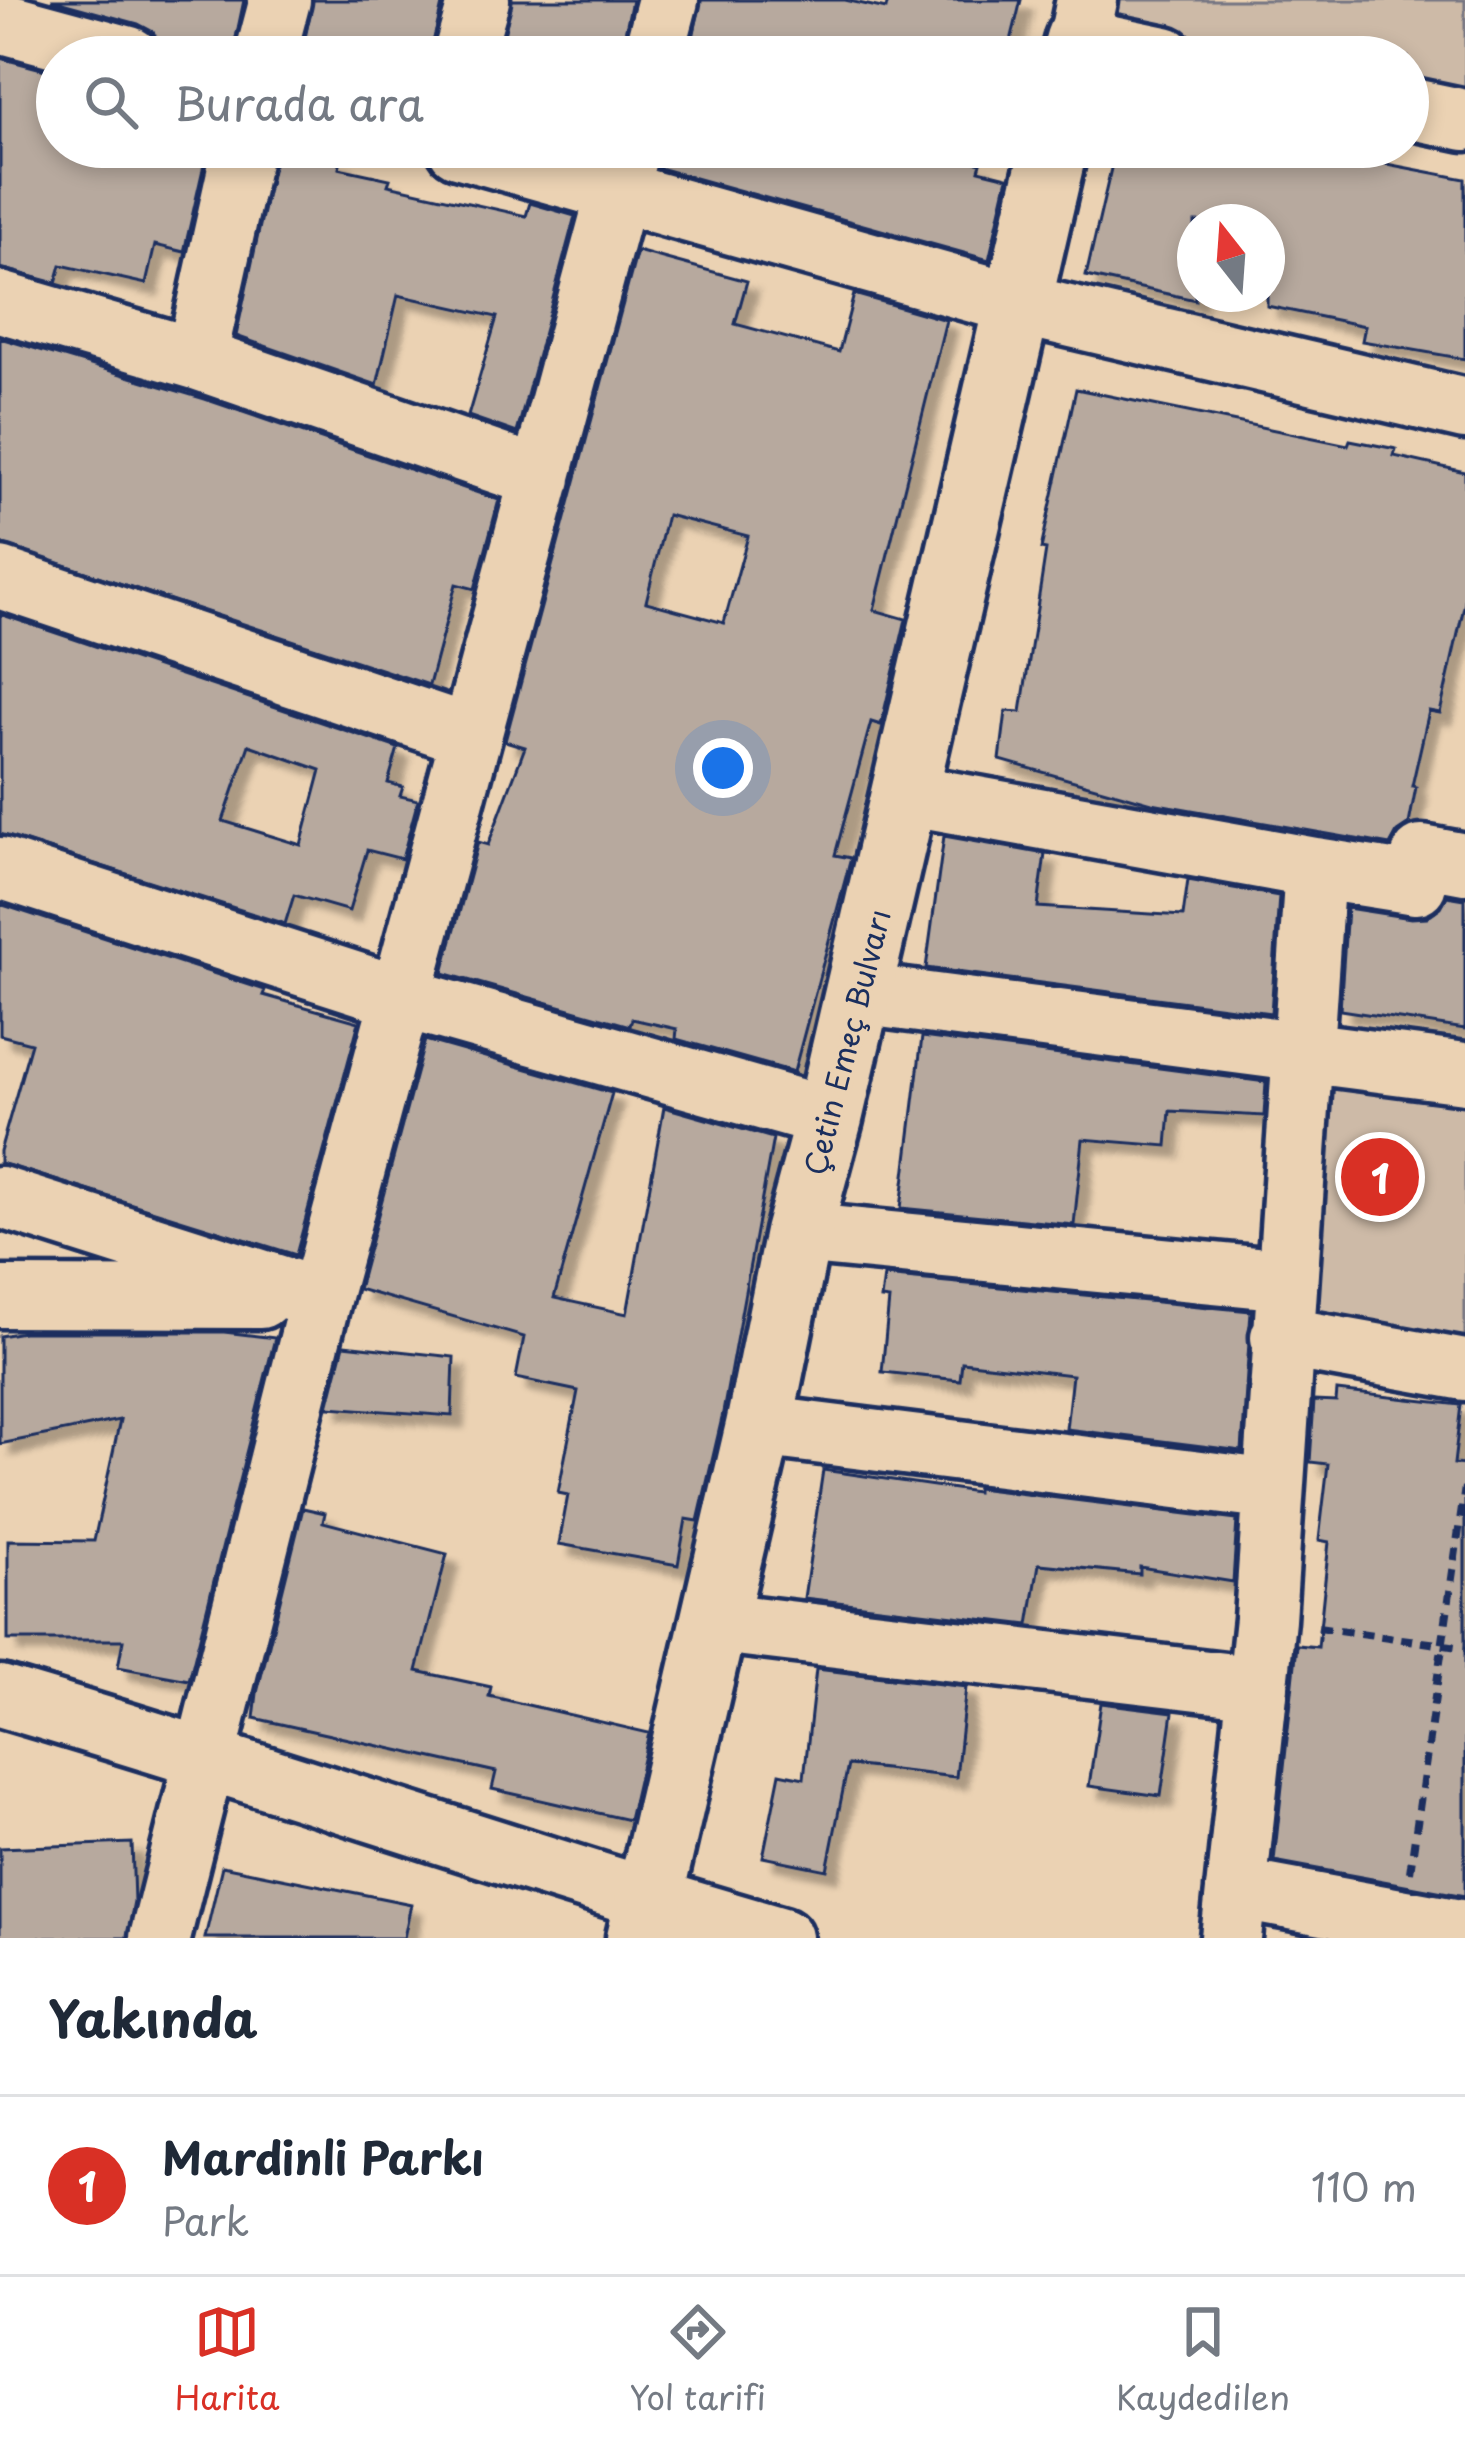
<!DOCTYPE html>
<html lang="tr">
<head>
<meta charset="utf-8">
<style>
  :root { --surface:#fff; --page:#f6f6f7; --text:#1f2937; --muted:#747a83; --line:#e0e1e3; --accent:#d93025 }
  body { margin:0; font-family:"Playpen Sans",sans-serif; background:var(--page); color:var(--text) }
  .compass { position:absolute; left:1177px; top:204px; width:108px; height:108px; border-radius:50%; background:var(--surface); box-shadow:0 6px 18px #0003; rotate:343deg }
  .you { position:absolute; left:723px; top:768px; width:42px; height:42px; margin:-30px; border:9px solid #fff; border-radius:50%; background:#1a73e8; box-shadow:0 0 0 18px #1a73e833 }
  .badge { display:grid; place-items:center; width:78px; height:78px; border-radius:50%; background:var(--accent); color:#fff; font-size:39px; font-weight:700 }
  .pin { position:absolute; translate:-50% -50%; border:6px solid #fff; box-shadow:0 3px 12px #0006 }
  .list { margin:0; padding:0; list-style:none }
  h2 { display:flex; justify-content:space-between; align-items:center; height:156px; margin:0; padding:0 48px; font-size:51px }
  h2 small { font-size:39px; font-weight:400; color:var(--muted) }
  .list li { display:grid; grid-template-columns:78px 1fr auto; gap:36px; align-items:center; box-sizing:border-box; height:180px; padding:0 48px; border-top:3px solid var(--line) }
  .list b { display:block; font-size:45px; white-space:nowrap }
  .list p { margin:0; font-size:39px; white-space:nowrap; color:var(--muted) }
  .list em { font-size:39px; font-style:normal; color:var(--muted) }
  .icon { flex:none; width:66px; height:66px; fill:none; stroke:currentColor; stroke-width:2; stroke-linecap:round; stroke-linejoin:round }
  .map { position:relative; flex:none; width:1465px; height:1938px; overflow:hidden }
  .search { position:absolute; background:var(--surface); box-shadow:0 6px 18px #0003; left:36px; right:36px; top:36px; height:132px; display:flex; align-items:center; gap:30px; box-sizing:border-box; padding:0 42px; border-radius:66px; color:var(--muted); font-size:45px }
  .sheet { height:336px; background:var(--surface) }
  nav { display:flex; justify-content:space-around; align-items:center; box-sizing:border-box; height:168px; border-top:3px solid var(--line); background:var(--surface); font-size:33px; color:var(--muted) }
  nav a { display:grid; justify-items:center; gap:6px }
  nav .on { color:var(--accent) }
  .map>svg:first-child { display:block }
  .green { fill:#cdbaa7; stroke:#747482; stroke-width:3 }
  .building { fill:#b7a99e; stroke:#1b2f5e; stroke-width:3; fill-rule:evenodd; filter:url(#shadow) }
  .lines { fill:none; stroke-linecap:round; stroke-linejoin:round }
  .minor-casing { stroke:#1b2f5e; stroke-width:69 }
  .major-casing { stroke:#1b2f5e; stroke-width:75 }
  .path { stroke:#1b2f5e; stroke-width:8; stroke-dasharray:12 9; stroke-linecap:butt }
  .minor { stroke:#ebd2b3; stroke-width:60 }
  .major { stroke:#ebd2b3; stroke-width:66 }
  .labels { text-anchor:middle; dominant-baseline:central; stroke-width:9; stroke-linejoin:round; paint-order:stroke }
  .street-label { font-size:30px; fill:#1b2f5e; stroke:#ebd2b3 }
</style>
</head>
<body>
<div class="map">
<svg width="1465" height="1938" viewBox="0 0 1465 1938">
  <defs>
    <filter id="shadow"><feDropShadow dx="11" dy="11" stdDeviation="3" flood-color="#0004"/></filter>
  </defs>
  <rect width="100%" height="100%" fill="#ebd2b3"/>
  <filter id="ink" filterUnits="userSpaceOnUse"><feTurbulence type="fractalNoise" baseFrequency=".00833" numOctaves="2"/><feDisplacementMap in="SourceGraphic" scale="24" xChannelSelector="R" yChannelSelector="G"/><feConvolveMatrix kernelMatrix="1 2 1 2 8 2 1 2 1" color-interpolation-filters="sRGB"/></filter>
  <g filter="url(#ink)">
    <path class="green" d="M1087 0H1465V120L1408 108V57H1165Z
      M1305 1051 1465 1073V1370L1281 1337Z"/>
    <path class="building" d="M51 0H244L232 57H211L159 42 153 32 138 24Z
      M313 0H443L430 57H301Z
      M512 0H632L620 57H499Z
      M701 0H845L886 9 888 0H1021L1007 57H983L939 47 937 57H689Z
      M0 58 57 73V147H208L184 252 155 245 146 284 61 265 56 283 0 268Z
      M277 147 341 160 339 168 390 179 388 185 526 216 530 203 575 216 517 433 468 416 497 317 398 295 377 385 236 336Z
      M662 147H912L981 163 979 170 1008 177 989 260 659 168Z
      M1116 147H1298L1465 179V359L1362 341 1365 326 1267 306V222H1195V300L1086 276Z
      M637 251 747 281 735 324 839 352 854 294 946 320 874 610 906 619 881 725 871 722 835 855 851 858 794 1072 676 1039 677 1029 632 1019 630 1026 443 973 478 842 488 845 525 747 505 741ZM667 515 748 536 724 623 646 602Z
      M0 338 205 399 499 500 475 589 456 584 429 685 0 544Z
      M1076 389 1348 445 1350 440 1396 449 1394 456 1465 472V602L1440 713 1429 711 1412 786 1416 787 1409 824 1397 832 1390 845 1152 803 1000 760 1006 711 1021 712 1046 550 1041 549Z
      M0 614 398 748 388 783 403 787 400 796 418 800 402 859 367 850 349 911 294 895 285 924 0 834ZM249 745 321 770 301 845 223 821Z
      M944 836 1045 854 1038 907 1183 916 1188 880 1279 896 1271 1013 926 968Z
      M1447 896 1465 899V1029L1340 1010 1347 908 1411 918 1427 917 1441 907Z
      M0 904 265 990 263 995 359 1022 296 1255 0 1163V1151L31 1043 0 1035Z
      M922 1037 1266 1082 1264 1116 1170 1111 1167 1146 1083 1139 1074 1225 901 1208Z
      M425 1040 612 1093 554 1298 627 1314 664 1107 773 1138 722 1418 698 1521 686 1519 678 1565 559 1544 568 1495 558 1493 578 1391 516 1378 524 1337 358 1289Z
      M884 1276 1251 1311 1242 1451 1066 1429 1072 1375 962 1362 960 1380 882 1372 889 1300 881 1299Z
      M23 1332H224L275 1338 189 1680 118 1667 123 1640H8V1540L94 1541 120 1420 0 1444V1336Z
      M344 1345 454 1357 452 1416 328 1407Z
      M1337 1391 1461 1405 1454 1464 1465 1465V1896L1274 1861 1297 1645 1318 1647 1329 1542 1319 1540 1328 1464 1310 1462 1314 1401 1336 1402Z
      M823 1470 976 1492V1488L1237 1520 1233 1582 1140 1567V1574L1039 1564 1029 1625 804 1598Z
      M303 1508 325 1513 323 1522 447 1554 417 1671 491 1687 489 1696 649 1733 629 1820 492 1789 496 1772 254 1718 257 1693Z
      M816 1669 966 1687 956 1777 848 1765 827 1870 763 1857 780 1773 804 1778Z
      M1101 1703 1173 1712 1161 1796 1089 1786Z
      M132 1843 134 1902 127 1938H0V1848Z
      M222 1866 411 1904 404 1938H205Z"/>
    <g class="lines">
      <g class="minor-casing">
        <path id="minor" d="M1087 0 1079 39 1165 57
          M0 22 129 57
          M265 57 280 0
          M463 57 479 0
          M653 57 668 0
          M1408 108 1465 120
          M458 147 1017 304 1465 409
          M0 302 196 359 541 478
          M196 359 243 147
          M0 578 471 736
          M905 794 1315 868
          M0 868 400 997 829 1118
          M858 994 1465 1073
          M0 1197 320 1299
          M798 1233 1286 1280
          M0 1297 260 1298
          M1281 1337 1465 1370
          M759 1426 1273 1490
          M711 1622 1258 1687
          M0 1696C262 1772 520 1863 782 1938
          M1236 1889 1465 1931
          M160 1938 320 1299 629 147
          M1231 1938 1265 1619 1315 868 1416 884 1422 856 1465 864"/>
      </g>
      <g class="major-casing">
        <path id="major" d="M1074 57 1079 39
          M640 1938 759 1426 798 1233 829 1118 1054 147"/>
      </g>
      <path class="path" d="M1318 1627 1465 1648
        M1410 1872 1465 1487"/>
      <use href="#minor" class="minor"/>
      <use href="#major" class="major"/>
    </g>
  </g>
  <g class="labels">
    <g class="street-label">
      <text transform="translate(846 1042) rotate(-76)">Çetin Emeç Bulvarı</text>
    </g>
  </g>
</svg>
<svg class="compass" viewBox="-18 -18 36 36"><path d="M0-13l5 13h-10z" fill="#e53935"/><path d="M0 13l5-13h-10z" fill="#747a83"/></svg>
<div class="you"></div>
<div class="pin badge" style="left:1380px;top:1177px">1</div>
<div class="search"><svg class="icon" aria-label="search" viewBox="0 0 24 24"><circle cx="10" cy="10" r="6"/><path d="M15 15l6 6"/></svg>Burada ara</div>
</div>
<section class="sheet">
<h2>Yakında<small></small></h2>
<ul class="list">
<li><span class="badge">1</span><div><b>Mardinli Parkı</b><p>Park</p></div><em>110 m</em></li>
</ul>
</section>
<nav>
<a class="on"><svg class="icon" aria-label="map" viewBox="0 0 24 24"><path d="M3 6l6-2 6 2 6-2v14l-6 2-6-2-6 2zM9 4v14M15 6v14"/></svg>Harita</a>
<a><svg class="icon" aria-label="directions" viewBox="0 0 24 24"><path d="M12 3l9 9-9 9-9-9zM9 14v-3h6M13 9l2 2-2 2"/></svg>Yol tarifi</a>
<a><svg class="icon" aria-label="saved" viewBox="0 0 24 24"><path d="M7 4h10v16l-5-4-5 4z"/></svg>Kaydedilen</a>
</nav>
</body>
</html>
